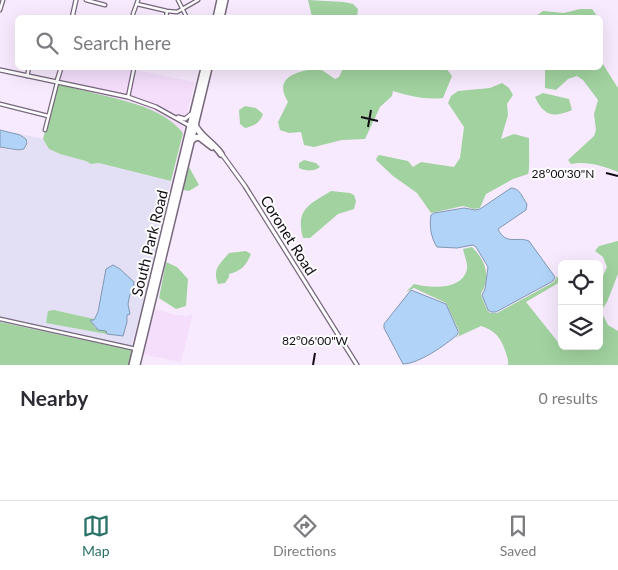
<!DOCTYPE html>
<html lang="en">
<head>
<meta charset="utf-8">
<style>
  :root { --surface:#fff; --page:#f2f2f3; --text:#2b2b33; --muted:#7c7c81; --line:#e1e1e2; --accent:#2a7167 }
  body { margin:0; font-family:Lato,sans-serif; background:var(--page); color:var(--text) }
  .controls { position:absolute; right:15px; bottom:15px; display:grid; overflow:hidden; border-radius:8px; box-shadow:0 5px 20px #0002 }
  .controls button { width:45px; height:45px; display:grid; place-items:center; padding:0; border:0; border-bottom:1px solid var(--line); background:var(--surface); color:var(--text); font:25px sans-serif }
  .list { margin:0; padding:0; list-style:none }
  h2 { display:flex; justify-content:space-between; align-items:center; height:65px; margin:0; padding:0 20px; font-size:21px }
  h2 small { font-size:16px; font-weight:400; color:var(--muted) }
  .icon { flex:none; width:28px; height:28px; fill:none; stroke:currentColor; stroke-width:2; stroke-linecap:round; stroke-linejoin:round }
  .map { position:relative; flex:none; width:618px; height:365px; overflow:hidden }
  .search { position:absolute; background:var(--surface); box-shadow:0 5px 20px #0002; left:15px; right:15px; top:15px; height:55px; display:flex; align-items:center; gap:12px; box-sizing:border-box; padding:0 18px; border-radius:8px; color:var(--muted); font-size:19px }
  .sheet { height:135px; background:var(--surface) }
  nav { display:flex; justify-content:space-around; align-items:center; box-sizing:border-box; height:70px; border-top:1px solid var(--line); background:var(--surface); font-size:14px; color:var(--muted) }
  nav a { display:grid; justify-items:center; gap:2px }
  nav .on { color:var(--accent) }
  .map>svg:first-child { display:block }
  .built { fill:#f4defc }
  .industrial { fill:#e3dff4; fill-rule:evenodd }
  .green { fill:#a1d29f }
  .water { fill:#b0d3f7; stroke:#8197b3 }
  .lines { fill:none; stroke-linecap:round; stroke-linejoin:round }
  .minor-casing { stroke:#76677c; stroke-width:5 }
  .tertiary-casing { stroke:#76677c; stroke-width:5.5 }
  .primary-casing { stroke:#76677c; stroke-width:8 }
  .minor { stroke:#fff; stroke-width:2.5 }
  .tertiary { stroke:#fff; stroke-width:3 }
  .primary { stroke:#fff; stroke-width:5 }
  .ticks { fill:none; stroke:#120c14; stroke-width:2 }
  .labels { text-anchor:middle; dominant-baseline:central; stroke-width:4; stroke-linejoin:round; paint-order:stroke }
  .street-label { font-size:15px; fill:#120c14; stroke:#fdfdfd }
  .ticks-label { font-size:12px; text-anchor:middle; fill:#120c14; stroke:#fdfdfd; stroke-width:4; stroke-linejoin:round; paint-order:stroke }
</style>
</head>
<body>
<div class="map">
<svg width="618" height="365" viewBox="0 0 618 365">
  <rect width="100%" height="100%" fill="#f8eafe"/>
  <path class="built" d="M62 68H122L132 70 127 95 59 80Z
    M135 70 195 82 186 117 183 118 129 96Z
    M58 83 122 97 145 104 167 114 182 125 184 127 183 133 177 126 138 104 77 91Z
    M155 309 175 315 188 316 193 313 181 362 141 354Z"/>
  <path class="industrial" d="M12 132 43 139 49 149 60 154 86 161 91 164 99 163 171 181 151 272 130 351 0 322V148L17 151 25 150 28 143 27 138ZM112 267 120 269 134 282 133 293 130 294 128 304 127 323 123 333 54 310 94 319 98 312 106 269Z"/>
  <path class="green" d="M308 0 344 2 353 4 358 9 357 17H312Z
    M580 9H592L598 17 537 18 536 16 543 11 564 13Z
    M601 61 618 88V172C603 166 587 161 571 164L568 160 594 136 596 130 594 114 598 100 583 80 577 76 568 79 556 90 545 88V68H600Z
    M319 68 335 79 339 77 343 68H446L452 76 443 98C425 100 410 96 393 91L392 96 380 107 365 139 342 140 314 147 304 145 301 132 289 133 280 130 278 122 288 102C272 76 299 71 319 68Z
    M58 83C95 97 158 100 183 133L171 181 99 163 91 164 86 161 60 154 49 149 43 139Z
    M502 83 509 88 513 95 507 104 508 115 501 139 514 134 529 138C529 146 530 169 528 174L513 179 486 194 480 208 474 209 463 206 431 213 417 193 393 176 376 160 377 157 379 155 408 161 413 167 421 162 454 167 460 158 464 127 448 103 451 96 458 91 490 88Z
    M543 93 569 99 572 110C553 118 544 116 535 97Z
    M245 106 256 108 263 114C260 123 254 126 245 128L240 124 239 110Z
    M304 160 316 163 320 167C314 172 305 171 299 168V163Z
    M189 167 199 185 189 191 183 190Z
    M331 191 350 193 354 195 356 201 354 209 338 214 310 238H303C295 209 310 204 331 191Z
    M618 241V274L607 302 601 311 608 325 618 331V365H508C509 360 507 358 506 353 501 338 496 331 481 326L455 338 459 335V331L446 303 414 288 406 292 414 284C430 288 462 291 467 269 468 263 464 255 463 249L472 247C483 258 490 271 484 288 483 290 481 292 481 295L487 310 490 313H497L554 282 557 276 560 282 526 302 558 342 562 339V346H599V284L607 267 603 257 595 251 599 246Z
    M246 251 251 254C246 266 241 271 229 274V277L225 283 218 284C212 269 220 264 229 253Z
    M166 262 177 267 188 279 186 306 176 309 159 298Z
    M54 310 94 319V320H91L95 328 107 331V334L46 323 48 311Z
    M0 322 134 351 131 365H0Z"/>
  <path class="water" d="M0 130 20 135 26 139 27 143 24 149 18 150 0 147Z
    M511 188C520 188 522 197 527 204L526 210 498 229C506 246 517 236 529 241L555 277 553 281 496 312H491L488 310 482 295 485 289 488 267 476 247 473 245 457 248 437 247C431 238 429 225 431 215L434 213 464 208 475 210 480 209Z
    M113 265 120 269 134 282 133 293 130 294 128 304 130 314 127 315V322L123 336 107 334 106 331 98 330 90 320H94L98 312 106 269Z
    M411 290 446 304 458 331V334C446 345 418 364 403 364L384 328V324Z"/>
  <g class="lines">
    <g class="minor-casing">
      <path id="minor" d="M86 0 105 5
        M178 0 187 18
        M137 4 167 11 177 12 198 0
        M0 10 3 0
        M133 14 138 0
        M166 18 167 11
        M27 76 29 68
        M128 97 134 68
        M0 104 48 116
        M45 130 57 83
        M0 319 136 349"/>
    </g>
    <g class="tertiary-casing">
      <path id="tertiary" d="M72 18 76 0
        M0 70 128 97 156 107 190 126
        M57 81 61 68
        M178 117 185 119 191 114
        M221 153 245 186 357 365"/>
    </g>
    <g class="primary-casing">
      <path id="primary" d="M216 18 220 0
        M221 18 225 0
        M195 124C198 135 214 143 221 154
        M191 141 195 138 199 137 212 147
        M132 365 204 68
        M137 365 209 68"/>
    </g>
    <use href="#minor" class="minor"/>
    <use href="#tertiary" class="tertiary"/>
    <use href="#primary" class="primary"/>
  </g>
  <path class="ticks" d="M361 117 378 121M368 127 371 110M606 173 618 176M313 365 315 353"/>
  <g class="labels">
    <g class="street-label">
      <text transform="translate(289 235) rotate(58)">Coronet Road</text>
      <text transform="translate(149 243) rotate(-76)">South Park Road</text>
    </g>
  </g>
  <g class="ticks-label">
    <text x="563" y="178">28°00'30"N</text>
    <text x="315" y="345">82°06'00"W</text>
  </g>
</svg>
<div class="controls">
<button><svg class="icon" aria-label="locate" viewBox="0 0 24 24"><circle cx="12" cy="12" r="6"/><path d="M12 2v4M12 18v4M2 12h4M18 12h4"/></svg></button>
<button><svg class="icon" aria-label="layers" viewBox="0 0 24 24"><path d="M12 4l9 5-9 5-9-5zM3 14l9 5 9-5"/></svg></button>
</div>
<div class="search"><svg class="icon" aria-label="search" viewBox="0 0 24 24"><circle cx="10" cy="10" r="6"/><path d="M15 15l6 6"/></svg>Search here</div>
</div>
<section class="sheet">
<h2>Nearby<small>0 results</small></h2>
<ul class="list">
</ul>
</section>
<nav>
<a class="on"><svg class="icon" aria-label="map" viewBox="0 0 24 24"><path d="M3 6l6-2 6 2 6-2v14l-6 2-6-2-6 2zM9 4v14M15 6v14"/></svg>Map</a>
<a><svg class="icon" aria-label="directions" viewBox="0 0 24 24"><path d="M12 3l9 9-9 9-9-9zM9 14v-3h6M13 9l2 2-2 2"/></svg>Directions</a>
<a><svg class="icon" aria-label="saved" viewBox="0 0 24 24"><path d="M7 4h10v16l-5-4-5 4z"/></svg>Saved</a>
</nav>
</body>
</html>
